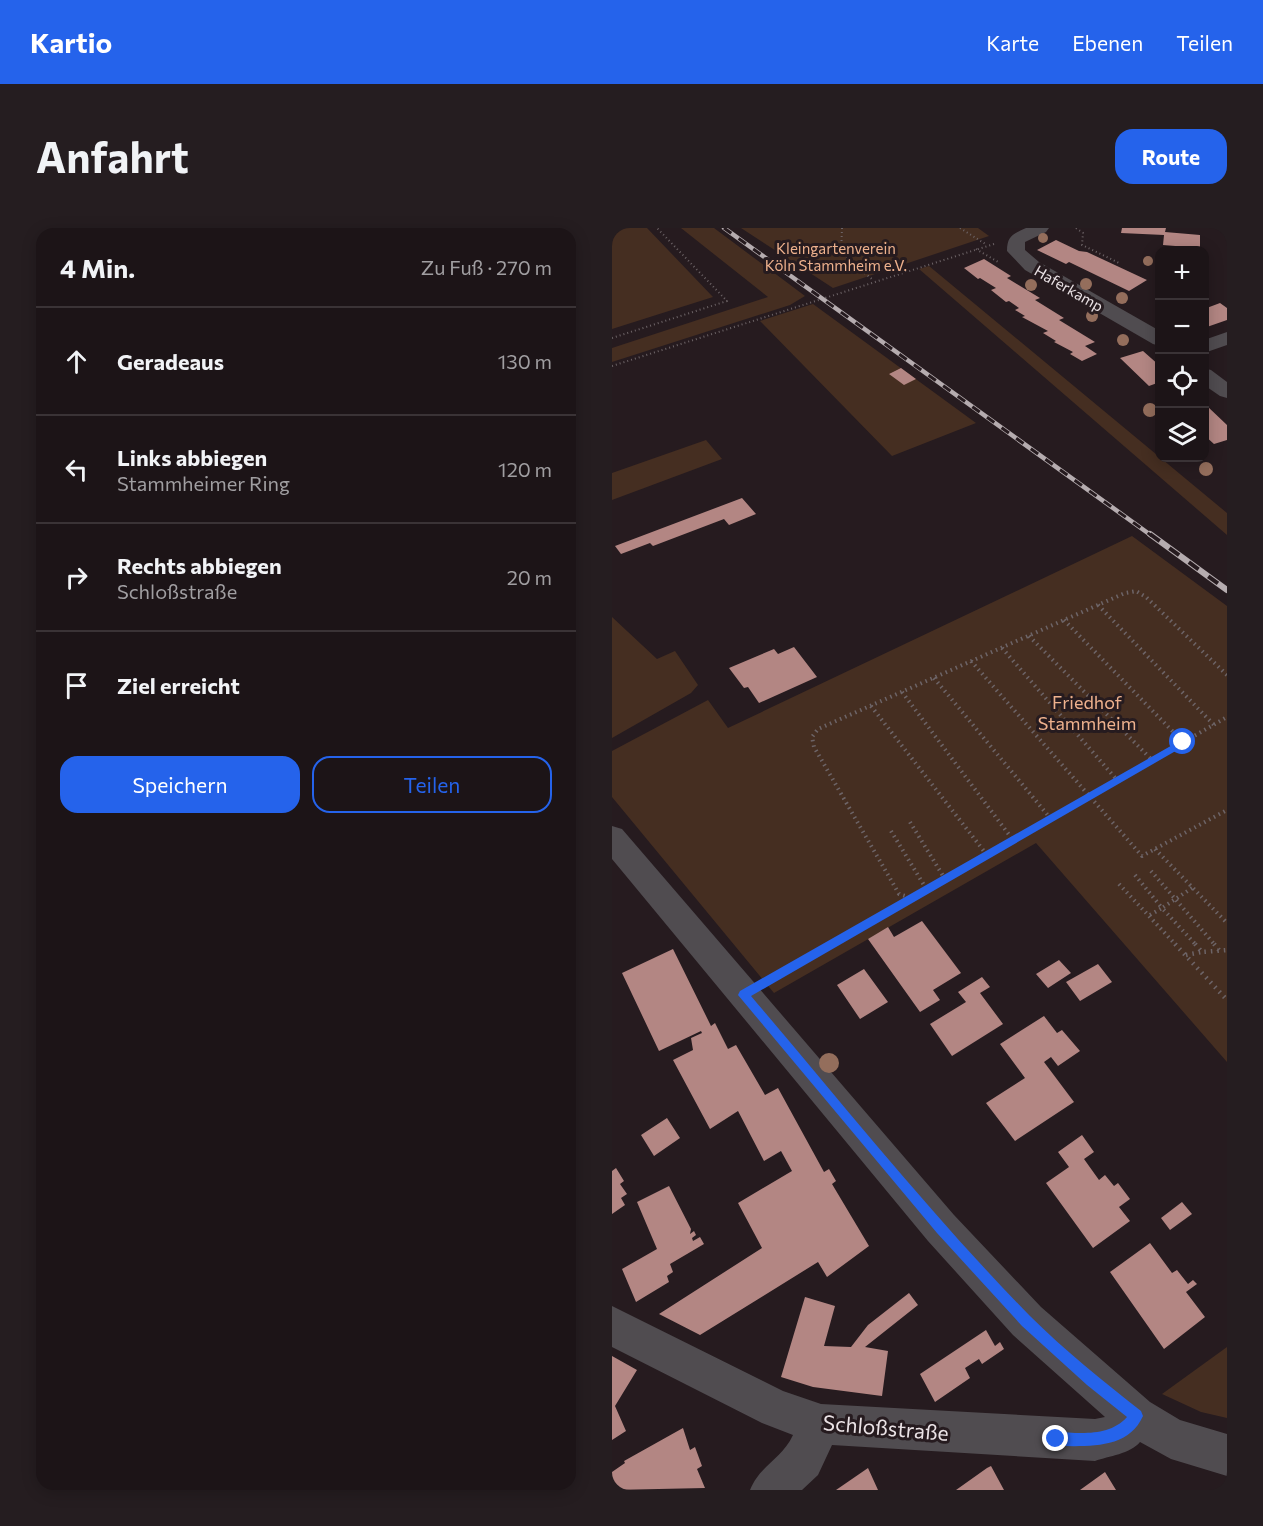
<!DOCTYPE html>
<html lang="de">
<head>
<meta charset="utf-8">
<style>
  :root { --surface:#1c1417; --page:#251d20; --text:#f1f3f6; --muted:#a09ea1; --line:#3a3336; --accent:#2563eb }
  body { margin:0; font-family:Commissioner,sans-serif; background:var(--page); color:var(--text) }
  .controls { position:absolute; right:18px; top:18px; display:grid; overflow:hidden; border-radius:12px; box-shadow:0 3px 15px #0003 }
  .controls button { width:54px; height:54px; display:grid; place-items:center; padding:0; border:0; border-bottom:2px solid var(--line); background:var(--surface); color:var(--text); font:30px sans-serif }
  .stop { position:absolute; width:18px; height:18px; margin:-14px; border:4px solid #2563eb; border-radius:50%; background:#fff }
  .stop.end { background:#2563eb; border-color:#fff; box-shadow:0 2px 6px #0008 }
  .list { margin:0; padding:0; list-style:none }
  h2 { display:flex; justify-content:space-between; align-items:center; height:78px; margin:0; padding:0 24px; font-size:26px }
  h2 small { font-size:20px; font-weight:400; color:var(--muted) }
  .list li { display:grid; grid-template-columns:39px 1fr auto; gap:18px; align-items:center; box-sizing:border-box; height:108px; padding:0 24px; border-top:2px solid var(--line) }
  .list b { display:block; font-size:22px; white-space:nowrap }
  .list p { margin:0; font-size:20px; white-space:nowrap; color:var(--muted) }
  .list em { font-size:20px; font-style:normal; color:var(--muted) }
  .actions { display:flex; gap:12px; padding:18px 24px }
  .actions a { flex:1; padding:14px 0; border:2px solid var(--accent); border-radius:18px; text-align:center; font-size:21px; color:var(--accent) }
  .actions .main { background:var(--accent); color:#fff }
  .icon { flex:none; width:33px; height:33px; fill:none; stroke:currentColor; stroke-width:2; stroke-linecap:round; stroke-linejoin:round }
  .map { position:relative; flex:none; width:615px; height:1262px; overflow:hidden; border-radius:18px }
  header { display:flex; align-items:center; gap:36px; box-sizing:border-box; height:84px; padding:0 30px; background:var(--accent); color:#fff }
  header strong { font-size:28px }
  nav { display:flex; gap:33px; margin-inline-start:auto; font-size:21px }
  .intro { display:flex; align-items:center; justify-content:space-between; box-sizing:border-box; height:144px; padding:0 36px }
  h1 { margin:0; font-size:42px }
  .button { padding:15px 27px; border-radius:18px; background:var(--accent); color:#fff; font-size:21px; font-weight:700 }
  main { display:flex; gap:36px; padding:0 36px }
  aside { flex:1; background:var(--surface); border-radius:18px; box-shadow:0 3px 15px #0003 }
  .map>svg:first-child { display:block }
  .green { fill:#452e21 }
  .building { fill:#b38683 }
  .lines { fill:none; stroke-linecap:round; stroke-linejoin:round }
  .path-far2 { stroke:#6d6467; stroke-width:2; stroke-dasharray:1 3; stroke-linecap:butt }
  .path-far1 { stroke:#6d6467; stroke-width:4; stroke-dasharray:1.5 4; stroke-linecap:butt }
  .path { stroke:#6d6467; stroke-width:4.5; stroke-dasharray:1.5 5; stroke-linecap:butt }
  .minor { fill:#504c50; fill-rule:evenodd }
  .rail-far1-casing { stroke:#b5acaf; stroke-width:4.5 }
  .rail-casing { stroke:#b5acaf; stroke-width:6 }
  .rail-far1 { stroke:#261b1f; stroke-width:3; stroke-dasharray:9; stroke-linecap:butt }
  .rail { stroke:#261b1f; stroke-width:4; stroke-dasharray:12; stroke-linecap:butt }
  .tree { fill:#946e5c }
  .route { fill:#2563eb }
  .labels { text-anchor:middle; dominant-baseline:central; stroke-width:6; stroke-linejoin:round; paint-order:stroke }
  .far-park-label { font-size:15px; fill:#eeb18d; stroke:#261b1f }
  .far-street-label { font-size:15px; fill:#eae2e5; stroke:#261b1f }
  .park-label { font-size:18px; fill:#eeb18d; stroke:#261b1f }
  .near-street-label { font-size:21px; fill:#eae2e5; stroke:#261b1f }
</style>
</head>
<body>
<header>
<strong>Kartio</strong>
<nav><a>Karte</a><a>Ebenen</a><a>Teilen</a></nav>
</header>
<div class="intro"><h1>Anfahrt</h1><a class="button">Route</a></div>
<main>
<aside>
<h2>4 Min.<small>Zu Fuß · 270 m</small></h2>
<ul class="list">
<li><svg class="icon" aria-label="ahead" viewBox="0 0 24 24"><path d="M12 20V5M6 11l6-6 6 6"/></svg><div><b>Geradeaus</b></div><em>130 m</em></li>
<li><svg class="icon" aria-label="left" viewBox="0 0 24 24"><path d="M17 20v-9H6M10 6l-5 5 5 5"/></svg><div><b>Links abbiegen</b><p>Stammheimer Ring</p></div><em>120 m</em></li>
<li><svg class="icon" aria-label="right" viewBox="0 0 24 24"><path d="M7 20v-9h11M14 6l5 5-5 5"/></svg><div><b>Rechts abbiegen</b><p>Schloßstraße</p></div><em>20 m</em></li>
<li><svg class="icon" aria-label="arrive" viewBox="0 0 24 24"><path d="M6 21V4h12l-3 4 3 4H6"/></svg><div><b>Ziel erreicht</b></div></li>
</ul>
<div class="actions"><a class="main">Speichern</a><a>Teilen</a></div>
</aside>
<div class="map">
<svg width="615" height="1262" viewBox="0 0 615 1262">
  <rect width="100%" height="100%" fill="#261b1f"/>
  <path class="green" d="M0 0H35L101 69 0 101Z
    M69 0H102L193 68 178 77 0 134V120L156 69Z
    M129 0H366L377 8 221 60Z
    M317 38 615 285V307L307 41Z
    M201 76 364 195 280 228 148 93Z
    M94 212 110 231 0 272V245Z
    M520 308 615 378V834L424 615 162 765 0 569V523L96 472 116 500Z
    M0 389 45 431 63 423 86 457 79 465 0 510Z
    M615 1119V1190L589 1184 550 1166Z"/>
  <path class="building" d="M510 0H554L553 4 588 7V20L551 17 552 7 509 5Z
    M444 12 467 23 475 24 535 52 517 63 457 34 454 36 425 22Z
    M372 31 399 48 395 50 428 70 423 72 452 90 447 92 483 114 473 118 485 126 470 133 458 126 461 124 442 114 444 113 431 105 436 103 410 89 413 88 403 82 407 80 397 73 394 74 379 62 384 60 368 50 366 51 352 40Z
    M608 75 615 80V92L592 100V81Z
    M531 123 548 138V154L537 158 508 130Z
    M289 140 304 151 292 157 277 146Z
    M595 178 615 197V212L602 216 592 207V179Z
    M130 270 144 286 117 297 112 291 41 318 38 315 9 326 3 318Z
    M182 419 205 449 147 475 136 459 132 460 117 440 162 421 166 426Z
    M310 693 349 745 321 762 328 772 308 784 256 711 276 699 282 709Z
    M61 721 99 798 103 795 116 821 124 817 153 867 166 860 212 944 217 941 224 953 220 956 257 1018 215 1049 206 1034 88 1107 47 1086 150 1020 126 975 180 943 169 923 152 933 126 883 98 901 61 832 81 822 79 810 90 805 89 803 47 823 10 745Z
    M447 732 459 745 436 760 424 746Z
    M486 736 500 754 468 773 454 754Z
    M252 741 276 774 248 791 225 757Z
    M370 749 378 759 368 765 391 796 340 828 318 796 354 774 346 764Z
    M432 788 445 805 450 802 468 823 446 838 439 829 432 834 462 874 403 913 374 875 413 850 388 816Z
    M55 890 68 910 42 928 29 907Z
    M470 907 482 924 472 931 487 952 493 947 502 958 506 955 518 971 507 979 518 993 481 1020 434 955 457 939 446 924Z
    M4 940 12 953 8 956 15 966 9 970 13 977 0 986V943Z
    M57 958 79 1001 78 1006 82 1003 84 1007 80 1010 81 1013 88 1009 92 1016 58 1036 61 1044 55 1048 57 1054 24 1074 10 1041 45 1021 25 974Z
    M570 974 580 986 558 1002 549 990Z
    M538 1015 560 1045 565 1042 576 1056 581 1052 585 1056 574 1064 593 1089 552 1121 498 1044Z
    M297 1065 306 1077 253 1119 276 1123 270 1168 201 1159 169 1149 193 1069 223 1078 212 1118 239 1119 256 1097Z
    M374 1102 383 1118 388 1114 392 1121 370 1136 367 1131 353 1140 358 1150 323 1174 308 1146Z
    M0 1128 25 1142 3 1178 14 1203 0 1212Z
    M71 1200 78 1222 83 1219 90 1238 85 1241 93 1260 0 1262V1244L13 1235 12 1233Z
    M379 1238 392 1262H344L375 1240Z
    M256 1240 266 1262H224Z
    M493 1244 504 1262H468Z"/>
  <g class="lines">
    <path class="path-far2" d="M230 0 229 25 261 52
      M348 0 375 17
      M464 0 471 5 470 17 507 35
      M364 21 386 34
      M0 110 115 73 45 0
      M0 138 382 16"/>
    <path class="path-far1" d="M486 377 602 497
      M452 392 571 514
      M417 408 540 532
      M390 420 505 552
      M359 433 530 628 615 582
      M615 447 534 369 524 363 513 365 206 501 200 509 202 519 287 666 300 670 615 489
      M322 450 439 591
      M290 464 401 612
      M259 478 375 627
      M298 594 333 651
      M279 603 315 662
      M543 621 615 695
      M539 643 603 717
      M523 647 550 680 536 688
      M507 656 564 717
      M580 660 550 680 584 717
      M218 717 300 670"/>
    <path class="path" d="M563 716 615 772
      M583 716 590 724 615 722
      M602 716 607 722
      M574 727 590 724
      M156 753 221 716"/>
    <path class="minor" d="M414 0H437L434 4 413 14V22L427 34 548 103V118L541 116 413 42 395 23C395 8 401 6 414 0Z
      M615 104V117L592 125V112Z
      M592 140 599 142 615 154V170L608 168 592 157Z
      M0 598 10 601 342 987 429 1079 538 1174 568 1192 615 1206V1248L559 1231 528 1214C518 1226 497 1228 483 1233L220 1217 206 1247 190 1262H138C149 1236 170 1231 181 1207L150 1195 0 1119V1078L171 1163 209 1176 483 1191 493 1189 401 1107 316 1013 0 631Z"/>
    <g class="rail-far1-casing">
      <path id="rail-far1" d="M112 0 540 308"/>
    </g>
    <g class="rail-casing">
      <path id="rail" d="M538 306 615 362"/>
    </g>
    <use href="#rail-far1" class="rail-far1"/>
    <use href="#rail" class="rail"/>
  </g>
  <g class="tree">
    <circle cx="431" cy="10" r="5"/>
    <circle cx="536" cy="33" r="5"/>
    <circle cx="474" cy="56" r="6"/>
    <circle cx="419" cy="57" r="6"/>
    <circle cx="510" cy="70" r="6"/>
    <circle cx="480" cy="88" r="6"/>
    <circle cx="511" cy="112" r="6"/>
    <circle cx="538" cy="182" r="7"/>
    <circle cx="594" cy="241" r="7"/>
    <circle cx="217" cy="835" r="10"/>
  </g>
  <path class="route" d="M571 511 576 514 574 517 139 768C231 876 319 987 418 1088 452 1122 491 1153 529 1183L531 1188C516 1222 475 1218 444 1218L440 1216 438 1211 440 1206 444 1204C469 1205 497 1209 515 1189L475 1157 410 1098 325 1005 126 767 128 763Z"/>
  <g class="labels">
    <g class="far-park-label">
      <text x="224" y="20">Kleingartenverein<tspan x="224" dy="17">Köln Stammheim e.V.</tspan></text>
    </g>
    <g class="far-street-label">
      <text transform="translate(457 60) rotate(30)">Haferkamp</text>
    </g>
    <g class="park-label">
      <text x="475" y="474">Friedhof<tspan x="475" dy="21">Stammheim</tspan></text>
    </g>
    <g class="near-street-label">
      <text transform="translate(274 1199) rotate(5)">Schloßstraße</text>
    </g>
  </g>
</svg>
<div class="controls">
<button>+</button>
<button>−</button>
<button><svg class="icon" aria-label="locate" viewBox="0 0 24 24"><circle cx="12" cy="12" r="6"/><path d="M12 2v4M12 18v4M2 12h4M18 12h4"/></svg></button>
<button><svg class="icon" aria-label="layers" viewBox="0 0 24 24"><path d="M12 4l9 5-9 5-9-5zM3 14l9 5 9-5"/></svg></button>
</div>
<div class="stop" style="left:571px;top:514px"></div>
<div class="stop end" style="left:444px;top:1211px"></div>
</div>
</main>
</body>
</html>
